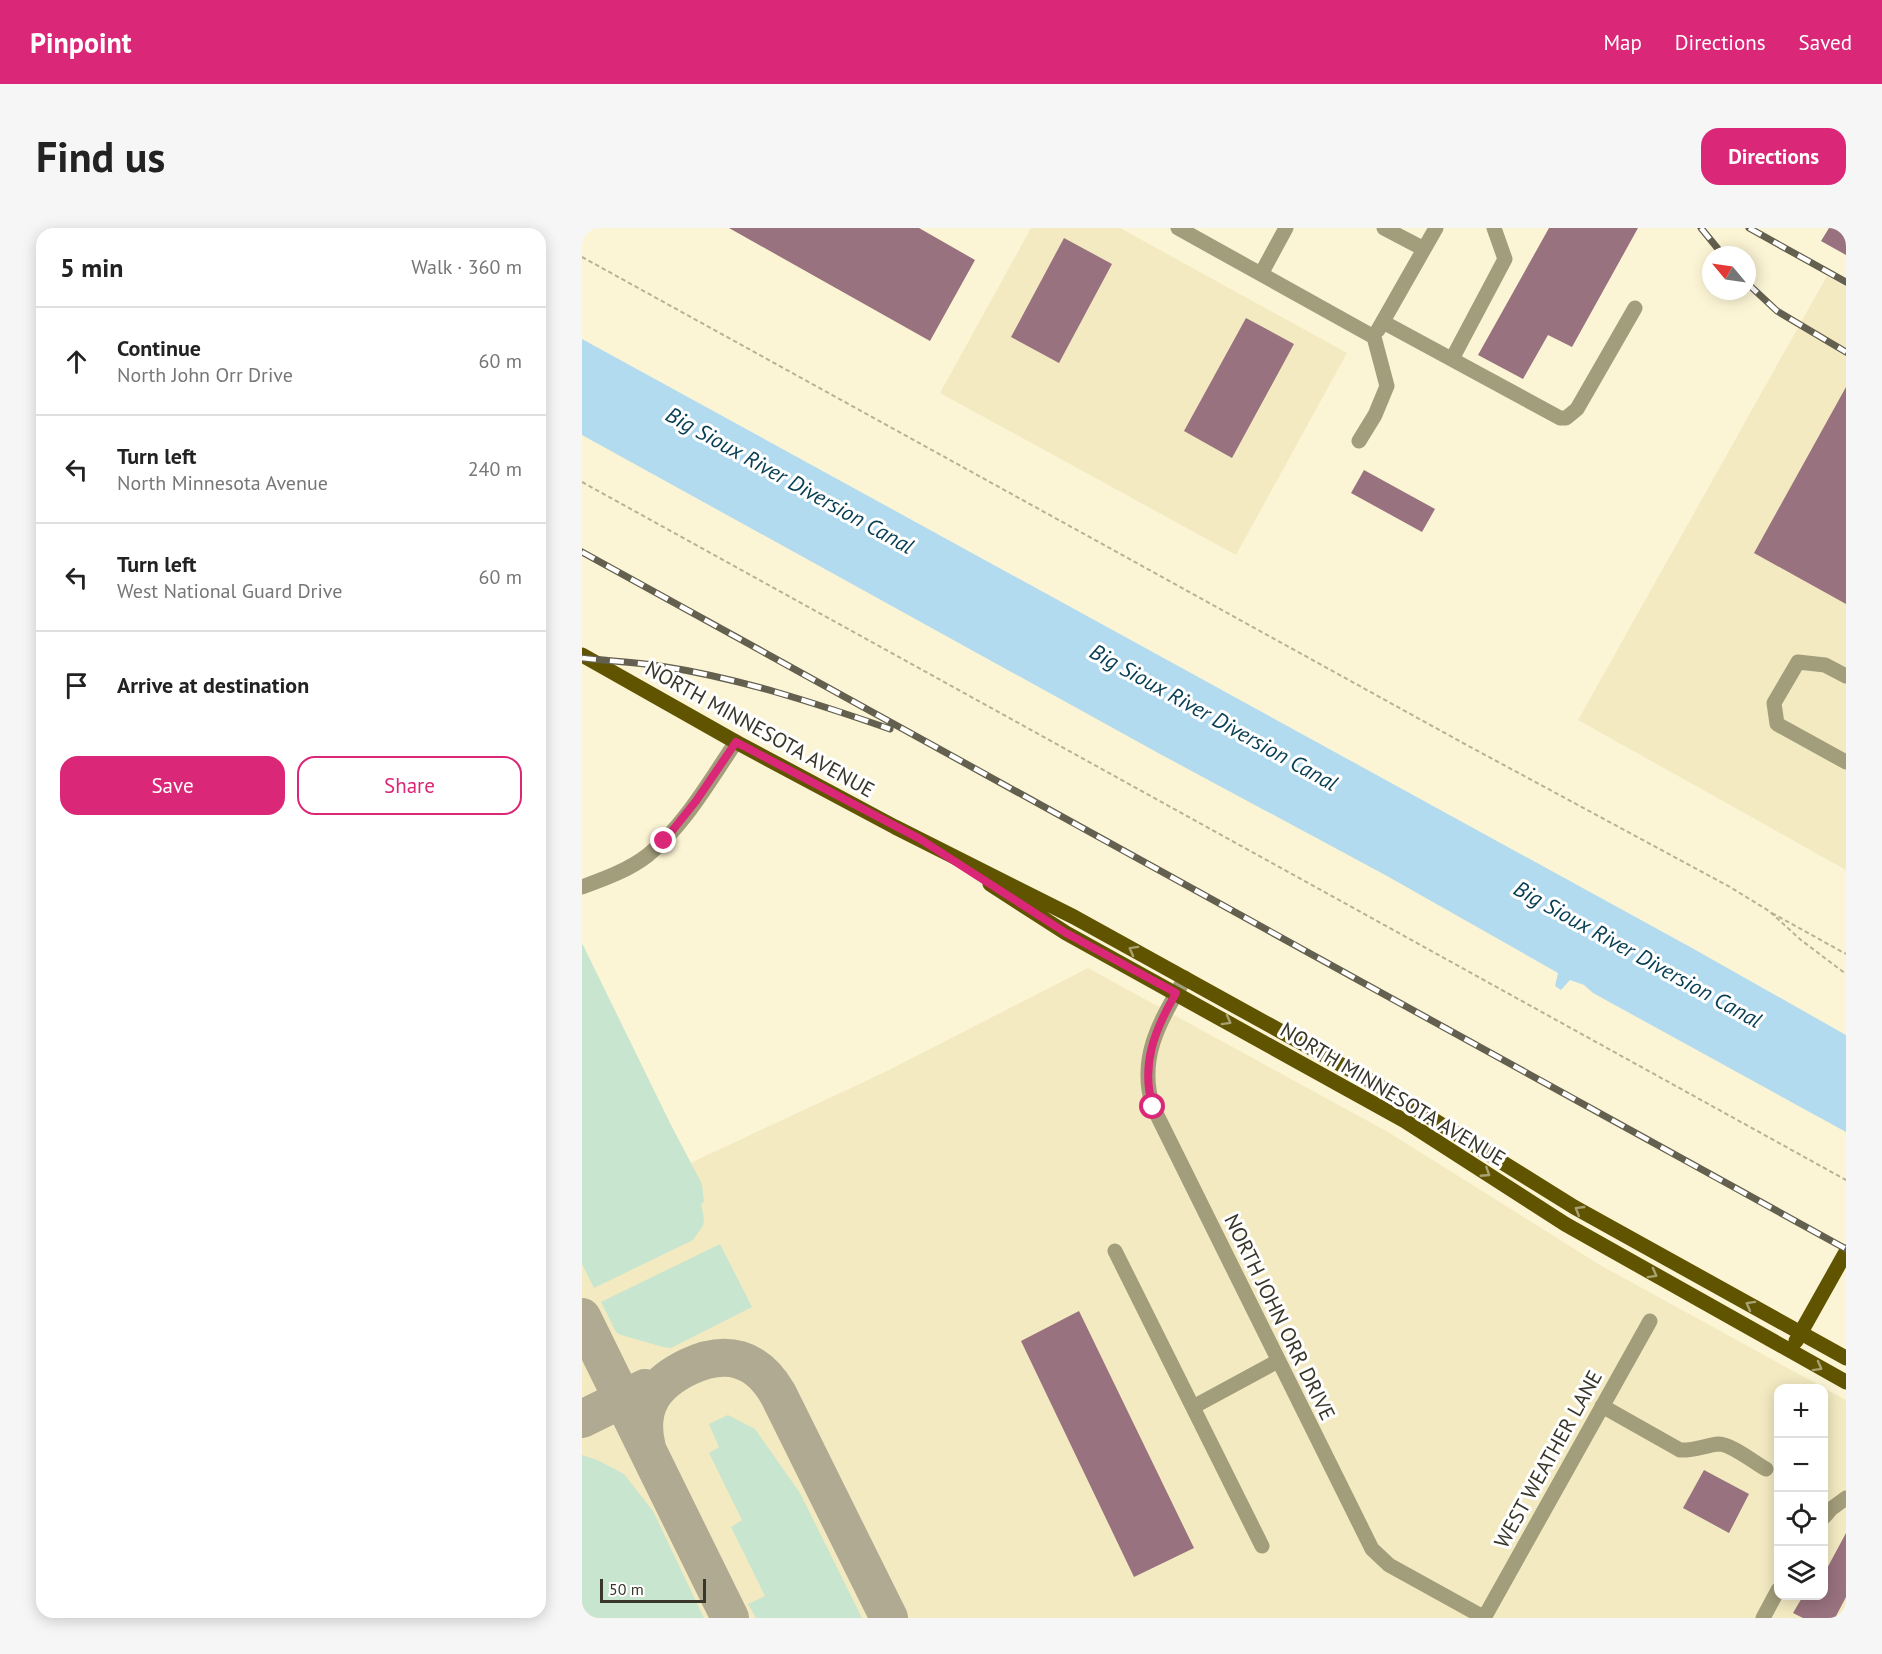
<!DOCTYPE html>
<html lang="en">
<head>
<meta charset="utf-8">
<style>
  :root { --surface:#fff; --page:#f6f6f6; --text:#222; --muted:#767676; --line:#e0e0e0; --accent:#db2777 }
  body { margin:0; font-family:"PT Sans",sans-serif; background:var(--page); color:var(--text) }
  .controls { position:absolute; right:18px; bottom:18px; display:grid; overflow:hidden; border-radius:12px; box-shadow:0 3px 15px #0003 }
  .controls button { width:54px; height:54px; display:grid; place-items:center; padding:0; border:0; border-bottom:2px solid var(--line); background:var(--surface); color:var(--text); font:30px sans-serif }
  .compass { position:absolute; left:1120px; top:18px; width:54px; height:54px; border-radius:50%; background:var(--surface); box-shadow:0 3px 15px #0003; rotate:299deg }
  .scale { position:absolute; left:18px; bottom:15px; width:106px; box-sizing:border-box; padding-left:6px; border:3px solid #39362a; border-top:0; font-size:16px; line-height:21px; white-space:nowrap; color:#39362a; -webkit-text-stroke:4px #fff; paint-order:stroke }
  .stop { position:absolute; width:18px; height:18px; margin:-14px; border:4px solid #db2777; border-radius:50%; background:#fff }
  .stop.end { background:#db2777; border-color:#fff; box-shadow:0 2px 6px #0008 }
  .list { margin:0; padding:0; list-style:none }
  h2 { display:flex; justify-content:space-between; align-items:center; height:78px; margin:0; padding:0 24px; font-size:26px }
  h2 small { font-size:20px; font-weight:400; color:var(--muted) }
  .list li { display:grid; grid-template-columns:39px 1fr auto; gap:18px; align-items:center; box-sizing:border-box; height:108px; padding:0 24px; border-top:2px solid var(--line) }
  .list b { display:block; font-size:22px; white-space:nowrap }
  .list p { margin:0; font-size:20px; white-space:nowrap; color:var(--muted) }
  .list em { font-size:20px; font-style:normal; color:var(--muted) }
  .actions { display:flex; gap:12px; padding:18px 24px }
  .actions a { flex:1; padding:14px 0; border:2px solid var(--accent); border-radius:18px; text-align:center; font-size:21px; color:var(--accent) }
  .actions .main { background:var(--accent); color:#fff }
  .icon { flex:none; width:33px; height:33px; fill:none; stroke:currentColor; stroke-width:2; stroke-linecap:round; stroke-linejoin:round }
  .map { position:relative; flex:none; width:1264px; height:1390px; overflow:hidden; border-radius:18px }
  header { display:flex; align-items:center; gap:36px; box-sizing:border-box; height:84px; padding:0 30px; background:var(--accent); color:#fff }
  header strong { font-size:28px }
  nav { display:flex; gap:33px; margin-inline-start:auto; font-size:21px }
  .intro { display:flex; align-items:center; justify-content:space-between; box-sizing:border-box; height:144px; padding:0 36px }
  h1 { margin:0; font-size:42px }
  .button { padding:15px 27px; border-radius:18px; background:var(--accent); color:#fff; font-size:21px; font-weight:700 }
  main { display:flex; gap:36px; padding:0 36px }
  aside { flex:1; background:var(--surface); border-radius:18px; box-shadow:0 3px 15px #0003 }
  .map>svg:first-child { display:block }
  .built { fill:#f3eac2; fill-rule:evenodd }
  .green { fill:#c8e5cf }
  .water { fill:#b3dbef }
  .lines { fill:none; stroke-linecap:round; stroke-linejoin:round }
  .taxiway { stroke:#b0aa92; stroke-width:38 }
  .building { fill:#98727e }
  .path { stroke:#b7b198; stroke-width:2; stroke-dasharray:4.5 3; stroke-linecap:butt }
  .minor { stroke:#a29d7a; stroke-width:15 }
  .major { stroke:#605400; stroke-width:15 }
  .rail-casing { stroke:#646050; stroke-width:7 }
  .rail { stroke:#fff; stroke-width:4.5; stroke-dasharray:14; stroke-linecap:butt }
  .oneway { stroke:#a8a173 }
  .route { stroke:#db2777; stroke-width:8 }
  .labels { text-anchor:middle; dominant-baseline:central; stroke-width:6; stroke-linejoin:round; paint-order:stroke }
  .street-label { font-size:21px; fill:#39362a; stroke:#fff }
  .water-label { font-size:22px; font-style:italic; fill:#073e53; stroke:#fff }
</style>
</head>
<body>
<header>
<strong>Pinpoint</strong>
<nav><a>Map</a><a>Directions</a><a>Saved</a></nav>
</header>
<div class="intro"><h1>Find us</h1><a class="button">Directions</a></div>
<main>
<aside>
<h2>5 min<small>Walk · 360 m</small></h2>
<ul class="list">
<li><svg class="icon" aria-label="ahead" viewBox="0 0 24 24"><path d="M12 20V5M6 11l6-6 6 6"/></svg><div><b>Continue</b><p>North John Orr Drive</p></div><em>60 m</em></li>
<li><svg class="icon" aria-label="left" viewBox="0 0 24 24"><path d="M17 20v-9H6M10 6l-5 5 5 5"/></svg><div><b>Turn left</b><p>North Minnesota Avenue</p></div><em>240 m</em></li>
<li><svg class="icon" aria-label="left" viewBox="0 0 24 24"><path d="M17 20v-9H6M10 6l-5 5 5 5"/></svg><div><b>Turn left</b><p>West National Guard Drive</p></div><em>60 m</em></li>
<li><svg class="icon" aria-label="arrive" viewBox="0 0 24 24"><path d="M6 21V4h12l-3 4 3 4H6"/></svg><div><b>Arrive at destination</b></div></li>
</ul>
<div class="actions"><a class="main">Save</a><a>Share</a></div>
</aside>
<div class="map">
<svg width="1264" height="1390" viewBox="0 0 1264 1390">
  <rect width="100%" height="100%" fill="#fcf5d5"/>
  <path class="built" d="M449 0H538L765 125 654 327 358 165Z
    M1245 48 1264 59V642L996 492Z
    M506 740 806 904 1018 1037 1264 1172V1390H0V944L40 967 303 844ZM1196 1160H1242V1368H1196Z"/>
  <path class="green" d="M0 715 89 897 120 956 122 974 119 976C124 998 123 995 111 1012L12 1060 0 1036Z
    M138 1016 170 1079 89 1120 81 1119 39 1107 34 1104 19 1074Z
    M146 1187 173 1201 218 1265 280 1390H174L166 1376 183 1368 149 1299 160 1292 127 1225 137 1219 127 1196Z
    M0 1227 15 1232 42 1246 71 1283 122 1390H0Z"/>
  <path class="water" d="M0 111 1110 720 1264 807V904L1011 765 1002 757 988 752 979 762 973 758 976 745 805 648 578 526 0 207Z"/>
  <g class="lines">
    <path class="taxiway" d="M0 1089 148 1390
      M0 1191 63 1160
      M65 1220C55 1180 71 1156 106 1139 144 1121 175 1129 196 1166L307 1390"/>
  </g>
  <path class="building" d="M147 0H337L393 32 348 113Z
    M967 0H1056L990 119 966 107 941 151 896 127Z
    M1247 0H1264V27L1239 13Z
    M482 10 530 36 477 135 429 109Z
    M664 90 712 116 650 230 602 203Z
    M1264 159V376L1172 325Z
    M782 242 853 281 840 304 769 265Z
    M497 1083 612 1320 552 1349 439 1113Z
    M1122 1242 1167 1266 1147 1305 1101 1280Z
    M1264 1305V1369L1253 1390H1221L1211 1385 1221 1368H1242V1346Z"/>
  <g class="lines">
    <path class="path" d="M0 29 881 515 1148 659 1187 683 1219 712 1264 746
      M0 254 1264 952
      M1190 685 1264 726"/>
    <path class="minor" d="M596 0 792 109
      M802 0 842 21
      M679 46 704 0
      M801 94 978 190H984L995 181 1053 80
      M796 102 854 0
      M870 131 923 31 912 0
      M777 213 793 187 805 158 792 109
      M1264 448 1243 437 1216 434 1192 475 1195 496 1264 534
      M0 659C22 651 47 642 66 627 103 597 128 552 154 514
      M603 750C579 792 555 829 571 879L790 1321 807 1337 903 1390
      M533 1023 680 1318
      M1020 1178 1098 1222C1112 1223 1124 1217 1137 1216 1149 1216 1173 1235 1184 1241
      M611 1179 696 1133
      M1242 1289 1249 1281 1264 1270
      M902 1390 1068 1093
      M1181 1390 1196 1362"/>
    <path class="major" d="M0 427 154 514 313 599 492 689 794 856 992 979 1264 1130
      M408 656 484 705 823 893 983 996 1264 1154
      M1214 1113 1264 1024"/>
    <g class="rail-casing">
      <path id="rail" d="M1119 0 1141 27
        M1167 0 1264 54
        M1165 55 1195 83 1264 124
        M0 324 1264 1021
        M0 430C26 433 52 434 78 438 157 450 233 475 308 501"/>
    </g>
    <use href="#rail" class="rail"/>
  </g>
  <defs><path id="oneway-chevron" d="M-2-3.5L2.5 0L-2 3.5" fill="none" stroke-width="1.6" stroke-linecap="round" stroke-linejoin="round" transform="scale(1.5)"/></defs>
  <g class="oneway">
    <use href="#oneway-chevron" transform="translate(551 722) rotate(-151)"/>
    <use href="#oneway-chevron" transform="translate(645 793) rotate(29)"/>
    <use href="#oneway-chevron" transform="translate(904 945) rotate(33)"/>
    <use href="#oneway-chevron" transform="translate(997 982) rotate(-149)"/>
    <use href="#oneway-chevron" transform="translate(1071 1046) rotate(29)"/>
    <use href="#oneway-chevron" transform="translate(1168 1077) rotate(-151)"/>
    <use href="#oneway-chevron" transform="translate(1236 1139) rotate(29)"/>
  </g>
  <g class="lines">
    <path class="route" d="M82 613 114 573 154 514 338 611 484 705 594 765C573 801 558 837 571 879"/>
  </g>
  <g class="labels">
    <g class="street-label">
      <text transform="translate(178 501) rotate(29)">NORTH MINNESOTA AVENUE</text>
      <text transform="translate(811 866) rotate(31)">NORTH MINNESOTA AVENUE</text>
      <text transform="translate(698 1089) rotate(64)">NORTH JOHN ORR DRIVE</text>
      <text transform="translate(966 1231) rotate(-61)">WEST WEATHER LANE</text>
    </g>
    <g class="water-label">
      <text transform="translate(208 252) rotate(29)">Big Sioux River Diversion Canal</text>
      <text transform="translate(632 489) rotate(29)">Big Sioux River Diversion Canal</text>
      <text transform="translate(1056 726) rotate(29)">Big Sioux River Diversion Canal</text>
    </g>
  </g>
</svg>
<div class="controls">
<button>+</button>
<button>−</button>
<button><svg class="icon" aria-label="locate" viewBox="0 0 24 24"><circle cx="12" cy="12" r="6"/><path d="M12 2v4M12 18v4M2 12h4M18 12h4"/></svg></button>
<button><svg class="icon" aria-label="layers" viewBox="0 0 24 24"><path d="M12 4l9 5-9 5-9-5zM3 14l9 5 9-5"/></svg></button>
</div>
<svg class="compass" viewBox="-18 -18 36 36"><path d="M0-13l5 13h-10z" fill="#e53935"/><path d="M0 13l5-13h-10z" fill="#767676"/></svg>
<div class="scale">50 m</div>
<div class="stop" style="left:571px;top:879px"></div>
<div class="stop end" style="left:82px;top:613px"></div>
</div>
</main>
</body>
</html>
